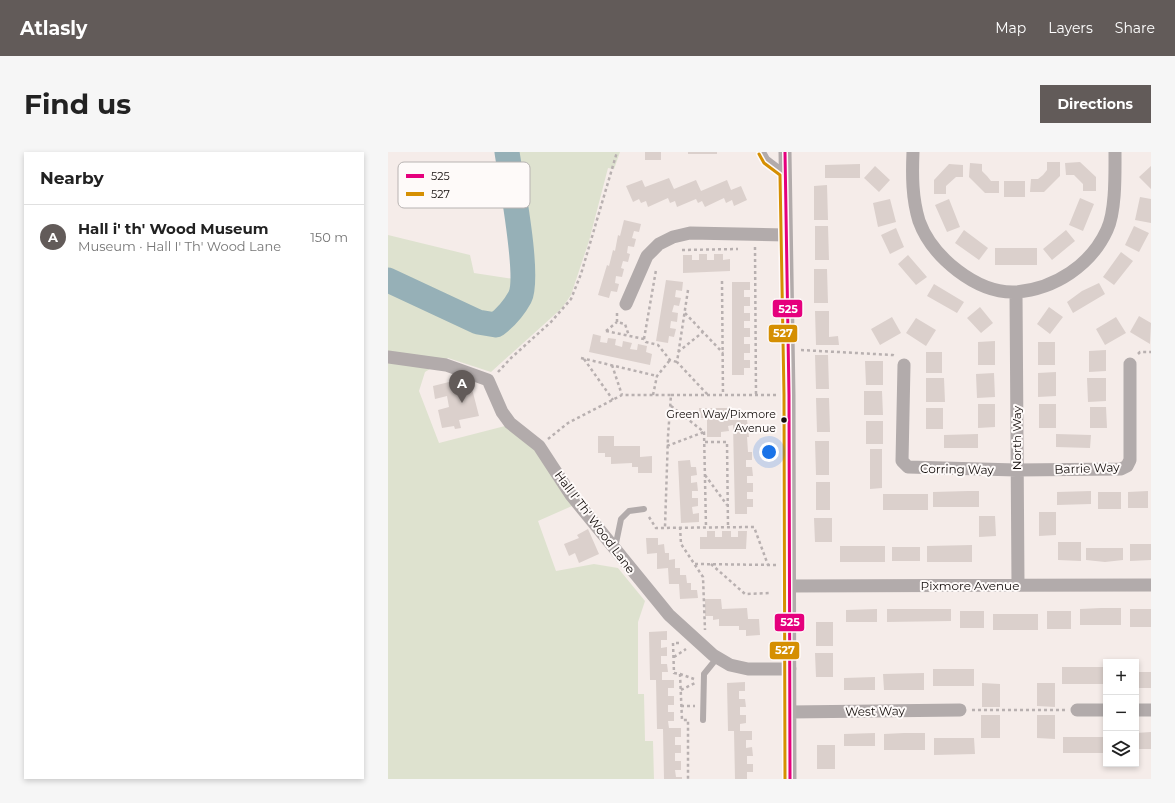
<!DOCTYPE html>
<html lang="en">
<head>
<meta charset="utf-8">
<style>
  :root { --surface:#fff; --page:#f6f6f6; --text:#222; --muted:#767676; --line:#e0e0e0; --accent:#625b59 }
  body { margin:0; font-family:Montserrat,sans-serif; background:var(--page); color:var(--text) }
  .controls { position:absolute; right:12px; bottom:12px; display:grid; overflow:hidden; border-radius:0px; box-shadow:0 2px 6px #0003 }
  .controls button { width:36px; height:36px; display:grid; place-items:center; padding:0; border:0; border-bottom:1px solid var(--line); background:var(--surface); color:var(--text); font:20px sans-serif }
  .you { position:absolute; left:381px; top:300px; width:14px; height:14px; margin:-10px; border:3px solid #fff; border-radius:50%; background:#1a73e8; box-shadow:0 0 0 6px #1a73e833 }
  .badge { display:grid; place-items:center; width:26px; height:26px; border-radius:50%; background:var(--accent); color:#fff; font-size:13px; font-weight:700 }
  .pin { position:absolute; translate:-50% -33px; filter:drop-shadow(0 1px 2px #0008) }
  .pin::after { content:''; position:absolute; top:21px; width:14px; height:12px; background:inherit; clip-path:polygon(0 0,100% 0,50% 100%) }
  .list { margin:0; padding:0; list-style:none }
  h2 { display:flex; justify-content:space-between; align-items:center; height:52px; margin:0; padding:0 16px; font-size:17px }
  h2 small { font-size:13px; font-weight:400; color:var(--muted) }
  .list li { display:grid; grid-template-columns:26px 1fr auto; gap:12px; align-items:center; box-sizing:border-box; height:64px; padding:0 16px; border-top:1px solid var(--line) }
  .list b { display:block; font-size:15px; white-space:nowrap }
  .list p { margin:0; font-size:13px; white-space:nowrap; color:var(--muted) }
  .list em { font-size:13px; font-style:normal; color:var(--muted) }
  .icon { flex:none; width:22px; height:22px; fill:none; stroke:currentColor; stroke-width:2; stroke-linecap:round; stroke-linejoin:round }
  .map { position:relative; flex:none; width:763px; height:627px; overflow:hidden; border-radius:0px }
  header { display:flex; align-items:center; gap:24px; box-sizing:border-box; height:56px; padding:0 20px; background:var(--accent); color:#fff }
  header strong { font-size:19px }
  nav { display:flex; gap:22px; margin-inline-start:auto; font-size:14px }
  .intro { display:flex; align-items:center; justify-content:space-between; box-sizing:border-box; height:96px; padding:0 24px }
  h1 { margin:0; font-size:28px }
  .button { padding:10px 18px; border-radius:0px; background:var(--accent); color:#fff; font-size:14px; font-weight:700 }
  main { display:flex; gap:24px; padding:0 24px }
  aside { flex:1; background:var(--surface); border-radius:0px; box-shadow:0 2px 6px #0003 }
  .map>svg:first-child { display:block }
  .green { fill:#dee2cf }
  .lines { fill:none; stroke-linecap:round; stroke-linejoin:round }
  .river { stroke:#96b0b7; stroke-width:25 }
  .building { fill:#dbd0cc }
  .path { stroke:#b8b0b0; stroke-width:2.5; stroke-dasharray:3 3; stroke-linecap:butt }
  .service { stroke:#b2abab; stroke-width:6 }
  .minor { stroke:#b2abab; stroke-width:13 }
  .bus-1-casing { stroke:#fefaf9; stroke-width:6 }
  .bus-2-casing { stroke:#fefaf9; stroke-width:6 }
  .bus-1 { stroke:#e5007d; stroke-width:3 }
  .bus-2 { stroke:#d58f02; stroke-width:3 }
  .bus-dot { fill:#130d0b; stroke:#fefaf9; stroke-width:1.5 }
  .labels { text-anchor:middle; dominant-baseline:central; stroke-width:4; stroke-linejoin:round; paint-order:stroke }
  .bus-label { font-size:11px; fill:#130d0b; stroke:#fefaf9; text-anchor:end }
  .street-label { font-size:12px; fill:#130d0b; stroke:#fefaf9 }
  .key { fill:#fefaf9; stroke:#b8b3b2; stroke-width:1 }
  .key-label { font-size:11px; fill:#130d0b }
  .line-badge { stroke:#fefaf9; stroke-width:1.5 }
  .badge-label { font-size:11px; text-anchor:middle; font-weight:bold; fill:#fff }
</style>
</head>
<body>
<header>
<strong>Atlasly</strong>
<nav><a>Map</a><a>Layers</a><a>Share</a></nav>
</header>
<div class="intro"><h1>Find us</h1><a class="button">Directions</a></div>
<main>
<aside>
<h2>Nearby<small></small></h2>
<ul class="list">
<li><span class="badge">A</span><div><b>Hall i' th' Wood Museum</b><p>Museum · Hall I' Th' Wood Lane</p></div><em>150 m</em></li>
</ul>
</aside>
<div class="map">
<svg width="763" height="627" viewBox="0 0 763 627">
  <rect width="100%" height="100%" fill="#f5ece9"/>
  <path class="green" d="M131 0H232L226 17 220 16 201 89 183 143 174 156 103 220 60 206 37 220 31 239 51 291 117 274 148 298 184 354 150 369 168 419 206 412 230 416 257 449 250 470V542H256L257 589H265L266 627H0V83L82 103 86 121 126 127 142 139 147 129 140 94V54Z"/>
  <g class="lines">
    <path class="river" d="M0 128 90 170 108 173C117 166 126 156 132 145 142 124 123 28 119 0"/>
  </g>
  <path class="building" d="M257 0H273V8H257Z
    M300 0H329V2H300Z
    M659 10H672V24L656 40H642L643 27H650L655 23 659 18Z
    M692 10 708 25V39H695V32L686 23H678L677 11Z
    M582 11 594 12V19L599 24 603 29H611V41H597L581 25Z
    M472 12V26H437V13Z
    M561 12 575 13V25H568L558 34V42H546V28Z
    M487 14 502 28 491 40 476 26Z
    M763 14V37L751 25Z
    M281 26 286 37 308 28 313 39 339 28 343 38 353 34 359 48 346 54 344 48 338 51 336 46 317 55 314 49 310 51 308 47 289 55 287 49 282 51 280 46 260 55 258 49 253 51 251 47 245 50 238 34 254 28 257 35Z
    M616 29H637V45H616Z
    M439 33 440 68H426V34Z
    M752 45 763 47V71L747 68Z
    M692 46 706 52 695 79 681 73Z
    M502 47 508 70 490 75 485 51Z
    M561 47 572 75 559 80 547 53Z
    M236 68 253 72 251 80 246 79 244 86 248 87 246 95 240 94 239 101 242 102 240 110 235 109 233 116 236 117 234 125 228 124 227 131 231 132 229 140 223 139 221 146 210 143 219 113 221 114 225 98 227 99 230 83 232 84Z
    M427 74H440L441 108H427Z
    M746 74 761 81 751 100 737 93Z
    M508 76 516 95 502 102 493 83Z
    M576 78 600 96 591 108 567 91Z
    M678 78 687 89 664 108 655 97Z
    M607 96H649V113H607Z
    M733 100 745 109 726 133 715 125Z
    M311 102H319V108H326V102H335V108L342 107V119L295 121V103H304V108H311Z
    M520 103 539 125 528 133 510 112Z
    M426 117H439L440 151H426Z
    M278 128 295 130 294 139 288 138 287 145 293 146 291 154 286 153 284 160 290 161 289 170 283 169 282 176 288 177 286 185 281 184 280 191 268 189Z
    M344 130H362V138H356V145H362V154H356V161H362V169H356V176H362V185H356V192H362V201H356V208H362V216H356V223H344Z
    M711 131 717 142 685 161 679 150 694 139Z
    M546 132 576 150 569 161 539 144Z
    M592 155 605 171 593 181 579 166Z
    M661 155 675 165 662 182 649 172Z
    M427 159H441V185L450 184 451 193H428Z
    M751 164 763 171 762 192 742 180Z
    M504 165 513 181 492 193 483 177Z
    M728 165 738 181 717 193 708 177Z
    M528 166 548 178 538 194 518 181Z
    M205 182 213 184 212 190 219 191 220 186 228 187 227 193 234 195 235 189 244 191 242 197 249 198 250 192 259 194 258 200 264 202 262 213 201 200Z
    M607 189V213H590V190Z
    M650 190H667V213H650Z
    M718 198V219L701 220V199Z
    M538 200H554V221H538Z
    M427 203H440L441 237H428Z
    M477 209H495V233H478Z
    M668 220V244L650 245V221Z
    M606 221 607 245 589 246 588 222Z
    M81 225 91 264 71 268 73 276 67 277 66 274 54 276 50 258 61 255 59 244 47 247 45 234Z
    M538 226H556L557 250H538Z
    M699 226H718V249L700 250Z
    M476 239H494L495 263H476Z
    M428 246H441L442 280H429Z
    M590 252H607V275L590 276Z
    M651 252H668V276H651Z
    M702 255H718L719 276H702Z
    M311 256H340V265H345V268H359L361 285H359L360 300H364V308H358V315H364L365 324H359V331H365V340H359V347H365V355H359V362H347L345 273 340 274 341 279 333 280V285H319V266H311Z
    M538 256H555V277H538Z
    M478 269H495V292H478Z
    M590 282V296H556V283Z
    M668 282 703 283 702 296 668 295Z
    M210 284H226V294H252V305L264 304V321H250V315H244V311L223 312V305H217V301H210Z
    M427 289H441V323H428Z
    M482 297H494V336L482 337Z
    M302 308 303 315H308L309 323 303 324V331L309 330 310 339H304V346H310V354L304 355 305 362 311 361V370L293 371 290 309Z
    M428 330H442V358H428Z
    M580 339H591V355H545V340Z
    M703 339V352L669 353V340Z
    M760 339V356H740V340Z
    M710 340H733V357H710Z
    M495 342H540V358H495Z
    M651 360H668V383L651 384Z
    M591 364H607L608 384 591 385Z
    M426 366H444V390H427Z
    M200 377 211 402 191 411 187 401 181 404 176 392 191 386 189 383Z
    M319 379H327V385H334V379H343V385H350V379H359L358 397H312V385H319Z
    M258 386H270V393L276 392 277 401H281V408L287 407V416H292V423H298L299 431H303V438H309L310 446 292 447 291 432H281L280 416 269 417V401L259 402Z
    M670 390H693V409L670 408Z
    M742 392H763V408L742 409Z
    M584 393V410H539V394Z
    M452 394H497V410H452Z
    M504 395H532V409H504Z
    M698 396H735V408L717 410 698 408Z
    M317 447H333L334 457 359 456 360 467H371L372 483 358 484V478H351V474H331V467L325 468V464H317Z
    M713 456H733V473H692V457Z
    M489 457V470H458V458Z
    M499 457H563V469L499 470Z
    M742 457H763V475H742Z
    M572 459H596V476H572Z
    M659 459H683V477H659Z
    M605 462H650V478H605Z
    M428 470H445V494H428Z
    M279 479V488H273V496L279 495V504H273V512H279L280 520H274V528H286V536H280V544H286V553H280V560H286V569H280L281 576H293V585H287V593H293V601H287V609H293V618H287L288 625H294V627H276L275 577H269L268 528H262L261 480Z
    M427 501H445V525H428Z
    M674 515H715V532H674Z
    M545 517H586V534H545Z
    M748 520H763V536H748Z
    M536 521V538H496L495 522Z
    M487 525V538H456V526Z
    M357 530V539H351V547H357L358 555H352V563H358V571L352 572V579H364V588H358V596L364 595 365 604H359V612H365V620H359V627H347L346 579H340L339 531Z
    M594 531 612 532V555H594Z
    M649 531H667V555L649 554Z
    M593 563H612V586H593Z
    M649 563H667V587L649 586Z
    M763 580V597H748V581Z
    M487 581V594H456V582Z
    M516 581H537V598H496V582Z
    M675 585H716V601H675Z
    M546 586H586L587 602 546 603Z
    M429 593H447V617H429Z"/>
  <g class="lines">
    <path class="path" d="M367 95 368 243
      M294 98 350 97
      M334 129 335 243
      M300 138 289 210 320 243
      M229 161V170L237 172 241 184
      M297 161 335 201
      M218 179 256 187 258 190 270 193 282 208 289 210
      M218 179 229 170
      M256 187 268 118
      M413 198 505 203 507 204
      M290 200 315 180
      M750 202 752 200H763
      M193 206 269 224
      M196 207 225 248
      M224 213 234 243
      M110 220 123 206 163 170 183 147 193 122 229 0
      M265 243 269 224 282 208
      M283 243H389
      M283 254 316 280 318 375
      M160 287 180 271 234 243H283L280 284 277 375
      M317 290H339L340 375
      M279 294 316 280
      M317 323 339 353
      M261 365 268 376 366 375 380 413
      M292 375 293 392 315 425 317 478
      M307 412 388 413
      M323 412 357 442 382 441
      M291 491H285L286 521 292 522 294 568H300V627
      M286 505 298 497
      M292 522 306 527
      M293 538 307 531
      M293 554H307
      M584 558H677"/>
    <path class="service" d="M375 0 379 7 396 20
      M227 396 233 367 241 359 256 357
      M315 568 316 522 329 506"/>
    <path class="minor" d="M397 0 401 243 402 627
      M525 0C524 23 524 46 531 69 544 105 589 142 628 140 667 137 703 113 719 78 728 59 727 21 727 0
      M628 140 630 432
      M238 152 259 104 271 92 285 85 302 81 398 83
      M0 205 58 213 100 228 114 260 122 271 151 294 183 343 281 463 325 503 342 513 360 517H402
      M516 213 514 309 520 315 628 318 733 317 739 314 742 308V212
      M402 434 763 433
      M689 558H718
      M748 558H763
      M402 560 572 558"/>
    <g class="bus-1-casing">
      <path id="bus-1" d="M397 0 401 243 402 627"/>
    </g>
    <g class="bus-2-casing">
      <path id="bus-2" d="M371 2 376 11 392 23 396 243 397 627"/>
    </g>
    <use href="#bus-1" class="bus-1"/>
    <use href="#bus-2" class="bus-2"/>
  </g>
  <circle class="bus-dot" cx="396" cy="268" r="3.5"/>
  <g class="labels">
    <g class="bus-label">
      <text x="388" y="262">Green Way/Pixmore<tspan x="388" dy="14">Avenue</tspan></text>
    </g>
    <g class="street-label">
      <text transform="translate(628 286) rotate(-90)">North Way</text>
      <text transform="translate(699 316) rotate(-2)">Barrie Way</text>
      <text transform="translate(569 317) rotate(1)">Corring Way</text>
      <text transform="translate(207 370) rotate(53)">Hall I' Th' Wood Lane</text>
      <text x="582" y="433">Pixmore Avenue</text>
      <text transform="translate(487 559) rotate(-1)">West Way</text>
    </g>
  </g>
  <rect x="10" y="10" width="132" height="46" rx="6" class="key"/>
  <rect x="18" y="22" width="18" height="4" fill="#e5007d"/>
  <rect x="18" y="40" width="18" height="4" fill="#d58f02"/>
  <g class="key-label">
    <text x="43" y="28">525</text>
    <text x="43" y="46">527</text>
  </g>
  <g class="line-badge">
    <rect x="384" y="147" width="31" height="19" rx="4" fill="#e5007d"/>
    <rect x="380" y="172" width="30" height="19" rx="4" fill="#d58f02"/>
    <rect x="386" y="461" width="31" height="19" rx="4" fill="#e5007d"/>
    <rect x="381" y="489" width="31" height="19" rx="4" fill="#d58f02"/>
  </g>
  <g class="badge-label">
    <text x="400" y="161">525</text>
    <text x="395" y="185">527</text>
    <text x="402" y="474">525</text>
    <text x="397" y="502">527</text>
  </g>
</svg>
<div class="controls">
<button>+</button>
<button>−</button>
<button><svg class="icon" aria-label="layers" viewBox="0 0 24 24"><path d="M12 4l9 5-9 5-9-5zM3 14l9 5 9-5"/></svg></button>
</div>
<div class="you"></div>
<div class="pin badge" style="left:74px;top:251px">A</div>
</div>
</main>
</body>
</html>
